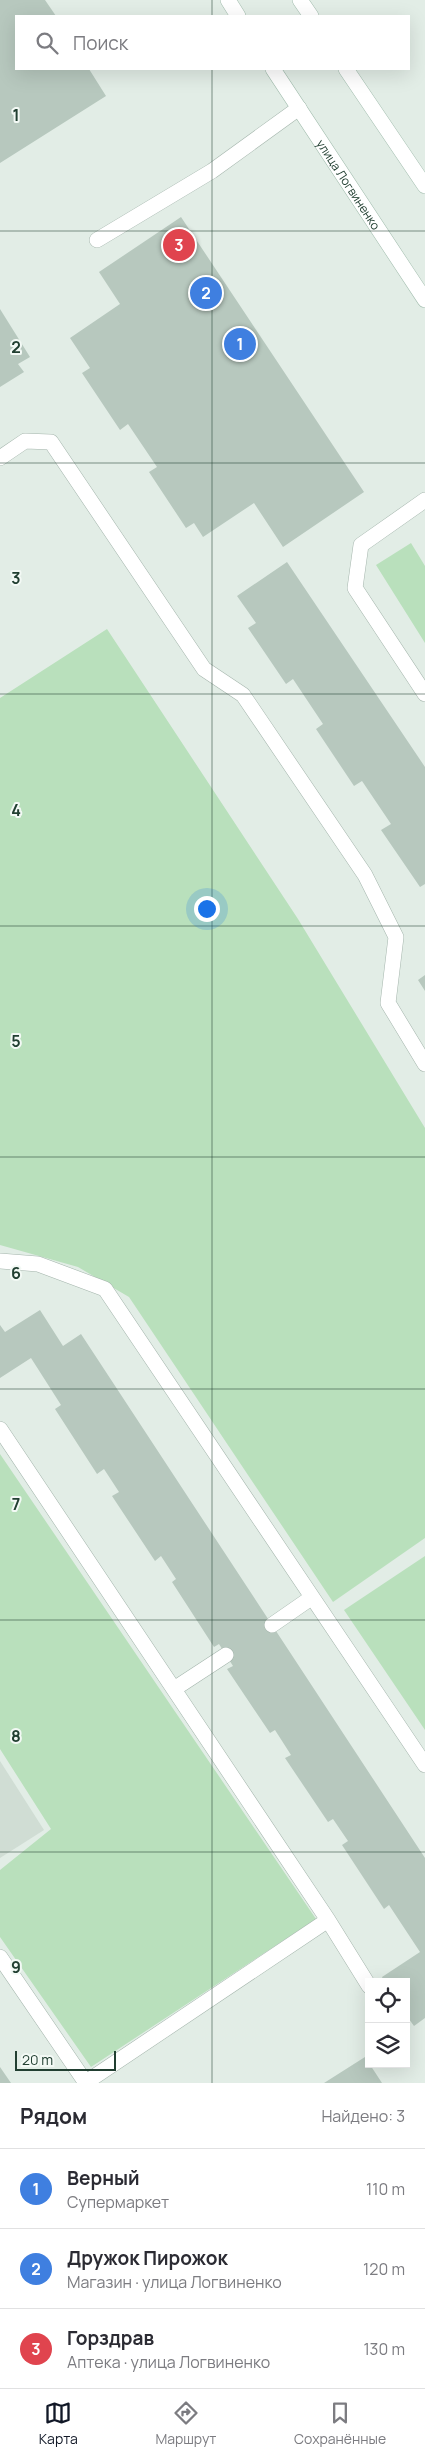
<!DOCTYPE html>
<html lang="ru">
<head>
<meta charset="utf-8">
<style>
  :root { --surface:#fff; --page:#f7f7f7; --text:#2b2b33; --muted:#7c7c81; --line:#e1e1e2; --accent:#111827 }
  body { margin:0; font-family:Manrope,sans-serif; background:var(--page); color:var(--text) }
  .controls { position:absolute; right:15px; bottom:15px; display:grid; overflow:hidden; border-radius:0px; box-shadow:0 5px 20px #0002 }
  .controls button { width:45px; height:45px; display:grid; place-items:center; padding:0; border:0; border-bottom:1px solid var(--line); background:var(--surface); color:var(--text); font:25px sans-serif }
  .scale { position:absolute; left:15px; bottom:12px; width:101px; box-sizing:border-box; padding-left:5px; border:2px solid #213f31; border-top:0; font-size:14px; line-height:18px; white-space:nowrap; color:#213f31; -webkit-text-stroke:4px #f3f9f5; paint-order:stroke }
  .you { position:absolute; left:206px; top:908px; width:18px; height:18px; margin:-12px; border:4px solid #fff; border-radius:50%; background:#1a73e8; box-shadow:0 0 0 8px #1a73e833 }
  .badge { display:grid; place-items:center; width:32px; height:32px; border-radius:50%; background:var(--accent); color:#fff; font-size:16px; font-weight:700 }
  .pin { position:absolute; translate:-50% -50%; border:2px solid #fff; box-shadow:0 1px 5px #0006 }
  .list { margin:0; padding:0; list-style:none }
  h2 { display:flex; justify-content:space-between; align-items:center; height:65px; margin:0; padding:0 20px; font-size:21px }
  h2 small { font-size:16px; font-weight:400; color:var(--muted) }
  .list li { display:grid; grid-template-columns:32px 1fr auto; gap:15px; align-items:center; box-sizing:border-box; height:80px; padding:0 20px; border-top:1px solid var(--line) }
  .list b { display:block; font-size:19px; white-space:nowrap }
  .list p { margin:0; font-size:16px; white-space:nowrap; color:var(--muted) }
  .list em { font-size:16px; font-style:normal; color:var(--muted) }
  .icon { flex:none; width:28px; height:28px; fill:none; stroke:currentColor; stroke-width:2; stroke-linecap:round; stroke-linejoin:round }
  .map { position:relative; flex:none; width:425px; height:2083px; overflow:hidden }
  .search { position:absolute; background:var(--surface); box-shadow:0 5px 20px #0002; left:15px; right:15px; top:15px; height:55px; display:flex; align-items:center; gap:12px; box-sizing:border-box; padding:0 18px; border-radius:0px; color:var(--muted); font-size:19px }
  .sheet { height:305px; background:var(--surface) }
  nav { display:flex; justify-content:space-around; align-items:center; box-sizing:border-box; height:70px; border-top:1px solid var(--line); background:var(--surface); font-size:14px; color:var(--muted) }
  nav a { display:grid; justify-items:center; gap:2px }
  nav .on { color:var(--accent) }
  .map>svg:first-child { display:block }
  .built { fill:#d0ddd4 }
  .green { fill:#b9e0bc }
  .building { fill:#b7c8be }
  .lines { fill:none; stroke-linecap:round; stroke-linejoin:round }
  .lane-casing { stroke:#a4b5ac; stroke-width:16 }
  .secondary-casing { stroke:#a2bdae; stroke-width:16 }
  .lane { stroke:#fff; stroke-width:15 }
  .secondary { stroke:#fff; stroke-width:15 }
  .grid { fill:none; stroke:#213f31; stroke-width:1; stroke-opacity:0.55 }
  .labels { text-anchor:middle; dominant-baseline:central; stroke-width:4; stroke-linejoin:round; paint-order:stroke }
  .street-label { font-size:12px; fill:#213f31; stroke:#f3f9f5 }
  .grid-label { font-size:16px; text-anchor:middle; font-weight:bold; fill:#213f31; stroke:#f3f9f5; stroke-width:4; stroke-linejoin:round; paint-order:stroke }
</style>
</head>
<body>
<div class="map">
<svg width="425" height="2083" viewBox="0 0 425 2083">
  <rect width="100%" height="100%" fill="#e2ede6"/>
  <path class="built" d="M0 1761 44 1830 0 1858Z"/>
  <path class="green" d="M411 543 425 566V643L376 565Z
    M107 629 298 919 425 1128V1538L333 1602 129 1297 78 1267 0 1245V698Z
    M0 1454 316 1919 91 2067 0 1937V1870L51 1829 0 1749Z
    M425 1556V1730L344 1610Z"/>
  <path class="building" d="M0 0H45L56 16H16V69H89L106 96 0 163Z
    M181 217 364 492 283 547 254 503 203 537 194 523 186 528 149 472 157 467 128 424 120 430 82 373 90 368 70 338 120 304 99 272Z
    M0 309 30 357 18 364 24 372 0 387Z
    M287 562 425 767V884L420 887 381 830 391 824 362 781 354 786 316 729 323 724 293 679 286 684 248 628 256 623 237 596Z
    M425 975V991L418 980Z
    M40 1310 63 1346 81 1334 425 1858V2018L414 2026 406 2015V1982H384L382 1977 420 1952 389 1905 384 1909 342 1845 348 1841 333 1819 328 1822 285 1758 291 1755 275 1730 270 1733 227 1669 233 1666 219 1644 214 1647 172 1582 176 1579 161 1556 155 1561 112 1496 119 1492 104 1469 97 1474 55 1409 61 1405 31 1358 0 1378V1325L5 1332Z
    M365 2057 382 2083H324Z
    M0 2067 11 2083H0Z"/>
  <g class="lines">
    <g class="lane-casing">
      <path id="lane" d="M97 240 212 171 299 108
        M0 458 25 441 51 442 204 669 243 695 365 875 396 937 388 1003 425 1064
        M425 500 361 545 355 588 425 694
        M0 1261 38 1264 105 1289 425 1765
        M0 1429 328 1920 369 1986
        M272 1625 311 1598
        M174 1689 226 1655
        M0 1957 86 2083
        M85 2083 328 1920"/>
    </g>
    <g class="secondary-casing">
      <g id="secondary">
        <path d="M228 0 238 16"/>
        <path d="M300 0 311 16"/>
        <path id="s1" d="M273 69 425 300"/>
        <path d="M346 69 425 186"/>
      </g>
    </g>
    <use href="#lane" class="lane"/>
    <use href="#secondary" class="secondary"/>
  </g>
  <path class="grid" d="M212 0V16M212 69V2083M0 231H425M0 463H425M0 694H425M0 926H425M0 1157H425M0 1389H425M0 1620H425M0 1852H425"/>
  <g class="labels">
    <g class="street-label">
      <text stroke="none"><textPath href="#s1" startOffset="138">улица Логвиненко</textPath></text>
    </g>
  </g>
  <g class="grid-label">
    <text x="16" y="121">1</text>
    <text x="16" y="353">2</text>
    <text x="16" y="584">3</text>
    <text x="16" y="816">4</text>
    <text x="16" y="1047">5</text>
    <text x="16" y="1279">6</text>
    <text x="16" y="1510">7</text>
    <text x="16" y="1742">8</text>
    <text x="16" y="1973">9</text>
  </g>
</svg>
<div class="controls">
<button><svg class="icon" aria-label="locate" viewBox="0 0 24 24"><circle cx="12" cy="12" r="6"/><path d="M12 2v4M12 18v4M2 12h4M18 12h4"/></svg></button>
<button><svg class="icon" aria-label="layers" viewBox="0 0 24 24"><path d="M12 4l9 5-9 5-9-5zM3 14l9 5 9-5"/></svg></button>
</div>
<div class="scale">20 m</div>
<div class="you"></div>
<div class="pin badge" style="left:240px;top:344px;background:#3f7fe0">1</div>
<div class="pin badge" style="left:206px;top:293px;background:#3f7fe0">2</div>
<div class="pin badge" style="left:179px;top:245px;background:#e0444e">3</div>
<div class="search"><svg class="icon" aria-label="search" viewBox="0 0 24 24"><circle cx="10" cy="10" r="6"/><path d="M15 15l6 6"/></svg>Поиск</div>
</div>
<section class="sheet">
<h2>Рядом<small>Найдено: 3</small></h2>
<ul class="list">
<li><span class="badge" style="background:#3f7fe0">1</span><div><b>Верный</b><p>Супермаркет</p></div><em>110 m</em></li>
<li><span class="badge" style="background:#3f7fe0">2</span><div><b>Дружок Пирожок</b><p>Магазин · улица Логвиненко</p></div><em>120 m</em></li>
<li><span class="badge" style="background:#e0444e">3</span><div><b>Горздрав</b><p>Аптека · улица Логвиненко</p></div><em>130 m</em></li>
</ul>
</section>
<nav>
<a class="on"><svg class="icon" aria-label="map" viewBox="0 0 24 24"><path d="M3 6l6-2 6 2 6-2v14l-6 2-6-2-6 2zM9 4v14M15 6v14"/></svg>Карта</a>
<a><svg class="icon" aria-label="directions" viewBox="0 0 24 24"><path d="M12 3l9 9-9 9-9-9zM9 14v-3h6M13 9l2 2-2 2"/></svg>Маршрут</a>
<a><svg class="icon" aria-label="saved" viewBox="0 0 24 24"><path d="M7 4h10v16l-5-4-5 4z"/></svg>Сохранённые</a>
</nav>
</body>
</html>
